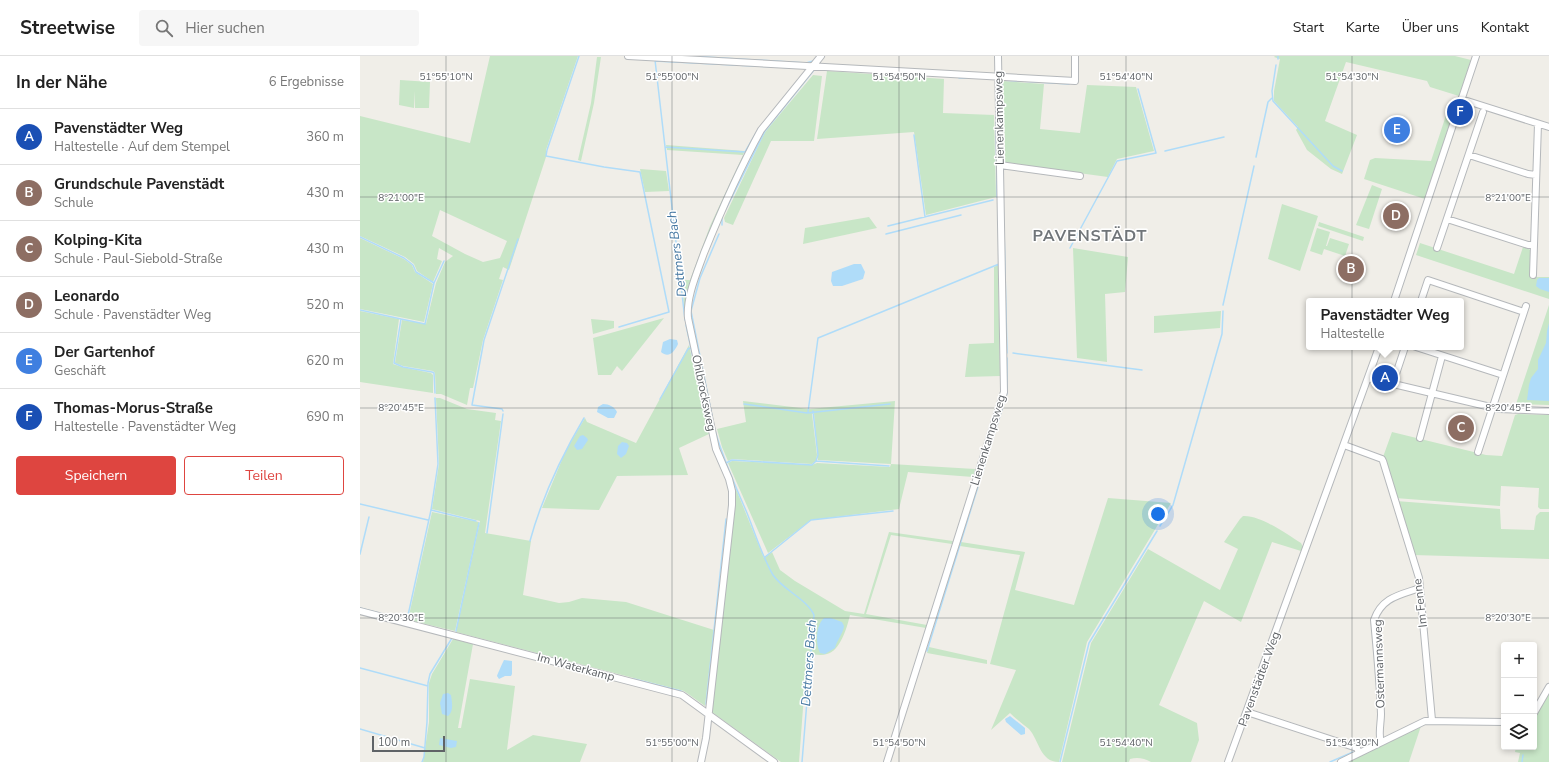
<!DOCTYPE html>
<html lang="de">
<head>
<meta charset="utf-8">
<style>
  :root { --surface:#fff; --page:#f6f6f6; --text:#222; --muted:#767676; --line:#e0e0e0; --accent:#de4540 }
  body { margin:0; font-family:"Nunito Sans",sans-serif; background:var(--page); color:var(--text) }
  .controls { position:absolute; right:12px; bottom:12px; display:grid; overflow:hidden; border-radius:4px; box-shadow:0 2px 6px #0003 }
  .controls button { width:36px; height:36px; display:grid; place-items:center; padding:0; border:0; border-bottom:1px solid var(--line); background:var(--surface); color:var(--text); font:20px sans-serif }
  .scale { position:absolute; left:12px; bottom:10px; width:73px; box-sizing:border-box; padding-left:4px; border:2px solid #5f6367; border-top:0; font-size:11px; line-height:14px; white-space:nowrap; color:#5f6367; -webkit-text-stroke:3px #fff; paint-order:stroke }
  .you { position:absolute; left:798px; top:458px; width:14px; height:14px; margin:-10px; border:3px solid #fff; border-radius:50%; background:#1a73e8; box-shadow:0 0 0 6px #1a73e833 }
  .badge { display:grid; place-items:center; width:26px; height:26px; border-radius:50%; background:var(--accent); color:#fff; font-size:13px; font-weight:700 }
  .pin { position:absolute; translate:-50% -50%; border:2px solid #fff; box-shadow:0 1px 4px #0006 }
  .popup { position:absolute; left:946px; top:242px; width:158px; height:52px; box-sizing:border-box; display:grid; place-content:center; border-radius:4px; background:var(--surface); filter:drop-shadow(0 1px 3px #0005); font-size:13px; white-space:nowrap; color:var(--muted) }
  .popup b { font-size:15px; color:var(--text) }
  .popup::after { content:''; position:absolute; left:50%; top:100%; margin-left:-8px; border:8px solid transparent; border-top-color:var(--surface) }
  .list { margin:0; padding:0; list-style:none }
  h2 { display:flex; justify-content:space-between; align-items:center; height:52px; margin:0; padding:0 16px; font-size:17px }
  h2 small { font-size:13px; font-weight:400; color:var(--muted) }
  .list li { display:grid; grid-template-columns:26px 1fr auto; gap:12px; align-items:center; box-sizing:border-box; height:56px; padding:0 16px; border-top:1px solid var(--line) }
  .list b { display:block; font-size:15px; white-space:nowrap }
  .list p { margin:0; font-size:13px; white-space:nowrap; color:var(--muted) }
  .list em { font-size:13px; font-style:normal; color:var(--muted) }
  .actions { display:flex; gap:8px; padding:12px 16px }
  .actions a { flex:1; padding:9px 0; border:1px solid var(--accent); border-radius:4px; text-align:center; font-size:14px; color:var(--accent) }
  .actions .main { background:var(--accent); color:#fff }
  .icon { flex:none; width:22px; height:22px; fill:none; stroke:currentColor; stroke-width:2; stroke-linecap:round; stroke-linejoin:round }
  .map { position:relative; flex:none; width:1189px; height:706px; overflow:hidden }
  header { display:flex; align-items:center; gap:24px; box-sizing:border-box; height:56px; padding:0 20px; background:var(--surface); border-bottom:1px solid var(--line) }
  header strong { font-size:19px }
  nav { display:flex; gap:22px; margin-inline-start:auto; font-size:14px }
  .search { width:280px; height:36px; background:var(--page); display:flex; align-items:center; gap:10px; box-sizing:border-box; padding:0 14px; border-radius:4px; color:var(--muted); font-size:15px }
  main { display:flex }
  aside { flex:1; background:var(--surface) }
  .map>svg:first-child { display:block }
  .green { fill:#c8e6c7; fill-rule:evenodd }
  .water { fill:#afdcf9 }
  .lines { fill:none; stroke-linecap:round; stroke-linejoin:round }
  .stream { stroke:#afdcf9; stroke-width:1.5 }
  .minor-casing { stroke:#b5b8bb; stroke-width:8 }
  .minor { stroke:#fff; stroke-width:6 }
  .ticks { fill:none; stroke:#5f6367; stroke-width:1; stroke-opacity:0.45 }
  .labels { text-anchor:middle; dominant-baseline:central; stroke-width:3; stroke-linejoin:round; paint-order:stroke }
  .street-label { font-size:12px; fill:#5f6367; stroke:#fff }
  .water-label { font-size:13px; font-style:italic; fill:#4779a3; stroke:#fff }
  .district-label { font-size:16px; font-weight:bold; letter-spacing:1px; fill:#707579; stroke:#fff }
  .ticks-label { font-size:10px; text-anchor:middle; fill:#5f6367; stroke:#fff; stroke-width:3; stroke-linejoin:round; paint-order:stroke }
</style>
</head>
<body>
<header>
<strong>Streetwise</strong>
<div class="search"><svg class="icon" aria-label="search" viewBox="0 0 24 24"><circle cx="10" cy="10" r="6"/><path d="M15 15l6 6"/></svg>Hier suchen</div>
<nav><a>Start</a><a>Karte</a><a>Über uns</a><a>Kontakt</a></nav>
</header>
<main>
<aside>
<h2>In der Nähe<small>6 Ergebnisse</small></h2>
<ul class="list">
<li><span class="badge" style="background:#1a4fb4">A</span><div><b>Pavenstädter Weg</b><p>Haltestelle · Auf dem Stempel</p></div><em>360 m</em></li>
<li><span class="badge" style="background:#8d6e63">B</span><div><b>Grundschule Pavenstädt</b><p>Schule</p></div><em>430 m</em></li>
<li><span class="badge" style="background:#8d6e63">C</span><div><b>Kolping-Kita</b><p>Schule · Paul-Siebold-Straße</p></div><em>430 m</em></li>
<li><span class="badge" style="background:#8d6e63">D</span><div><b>Leonardo</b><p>Schule · Pavenstädter Weg</p></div><em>520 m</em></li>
<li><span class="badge" style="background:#3f7fe0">E</span><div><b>Der Gartenhof</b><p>Geschäft</p></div><em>620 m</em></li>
<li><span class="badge" style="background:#1a4fb4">F</span><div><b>Thomas-Morus-Straße</b><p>Haltestelle · Pavenstädter Weg</p></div><em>690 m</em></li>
</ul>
<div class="actions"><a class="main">Speichern</a><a>Teilen</a></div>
</aside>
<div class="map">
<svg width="1189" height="706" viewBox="0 0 1189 706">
  <rect width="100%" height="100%" fill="#f0eee8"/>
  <path class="green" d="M130 0H218L186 94V101L149 214 143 211 139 223 143 224 123 284 113 332H110L107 349 81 338H76L75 317 73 315 43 310 35 307 42 264 66 268 76 227 85 206 93 200 79 192 77 203 82 205 73 226 57 215 54 208 45 201 0 180V60L110 87ZM80 154 147 185 140 202 123 206 105 198 72 180Z
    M915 0H1095L1111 4 1099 40 1070 31 1067 25 986 6 965 65 997 79 982 118 971 113 947 94 936 74 938 71 914 45V35L920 3 914 1Z
    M237 1H241L234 47 221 105 218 104 231 47Z
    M467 15 584 23 583 57 634 59 636 141 566 159 554 76 457 83Z
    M453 19 462 20 454 85H411L373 169 365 166 364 162 405 76Z
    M40 24 70 26 69 52H55V35L54 52 39 49Z
    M643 25 684 28 680 73 720 77 727 29 776 31 794 95 757 103 748 121 645 107Z
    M1091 44 1097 45 1065 143 1004 123 1010 104 1015 102 1071 105Z
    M306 89 385 95 383 99 386 100 357 161 327 251 324 252 322 224H330L350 170 383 99 307 94Z
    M280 113 306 115 309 135 285 136Z
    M1012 129 1022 133 1009 173 996 169Z
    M922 148 958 160 940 215 908 203Z
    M509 161 517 172 443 188 445 172Z
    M959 166 1004 181 1003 185 958 170Z
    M957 172 970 176 966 190H967L970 182 989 188 985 200 964 193 962 199 950 195Z
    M0 182 44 203 52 209 55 216 73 228 64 266 0 253Z
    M1060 187 1154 218 1163 191 1169 193 1171 195 1170 221H1189V243L1056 199Z
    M713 192 768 201 765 236 745 238 747 306 717 302Z
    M638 209 640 320 605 321 609 288 634 287V211Z
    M1189 249V349L1156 348Z
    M0 255 39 263 33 308 42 311 71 317 73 319V337L0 326Z
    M861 255 860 272 794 277V260Z
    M304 262 262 315 257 310 251 319H238L233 282Z
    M231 263 254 265V272L233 278Z
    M329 289 349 378 319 392 328 419 257 420 239 454 182 452 206 394 225 362 227 366 276 387Z
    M76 342H80L107 353 136 357 135 364 141 365 125 477 171 485 163 539 199 547 209 546 222 542 266 546 354 574 345 650 324 635 96 576 120 465 72 453 79 408Z
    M383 345 449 353 535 345 531 408 615 413 613 421 548 416 539 453 451 464 408 497 368 407 372 405 452 409 457 407 530 411 531 408 458 404 454 357 452 358 457 399 456 405 452 408 372 403 368 405 362 391 357 373 386 366Z
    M1158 358 1189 359V453H1180L1178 451 1179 432 1141 430 1140 450 1035 442 1023 401 1032 376 1126 399 1142 400 1155 359Z
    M376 433 404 502 412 496 420 514 435 525 485 555 504 558 529 476 593 485 592 488 531 479 506 558 567 569 566 572 490 559C487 572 480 595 467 598 461 600 454 598 447 598L439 706H421L352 656 374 448V434Z
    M748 442 811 447 727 586 699 706C680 706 679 684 669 673 663 668 656 663 650 657L631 674 656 614 630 608 660 499 600 490 601 486 665 496 655 534 714 549Z
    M1036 445 1140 453 1141 473 1174 474 1176 460 1180 456H1189V503L1053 499Z
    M72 456 119 466 95 575 48 564Z
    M883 460C901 459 926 478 941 487L943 491 941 495 912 486 881 566 844 545 799 649 837 667 839 684 831 706H791C784 702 777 701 770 703L769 706H702L731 587 788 493 860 534 878 493 864 486 880 463Z
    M93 583 113 588 98 672H101L110 623 155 630 147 694 173 679 227 688 220 706H63L69 666V627L72 618Z
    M569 591 627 604V608L567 597Z
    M1189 635V706H1158L1160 697 1155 696 1156 691H1174V663Z
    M1061 670 1049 706H990L989 705Z"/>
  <path class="water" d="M494 208H501L505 216 503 223 482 230H473L471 225 472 216Z
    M1179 222H1189V236L1180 233 1176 230 1177 224Z
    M1189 267V345L1167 344 1169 329 1171 322 1178 313V304L1186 287 1187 275Z
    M310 283 317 284 318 288C315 295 309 303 301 296L303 286Z
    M243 348C249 348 255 351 257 356L254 362H248L237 356 238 351Z
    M223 379 227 382 228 384 222 393 217 394 214 390 220 380Z
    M262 386 267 387 269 390 266 398 261 402 257 398 258 390Z
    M464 562H471L482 566 484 570C483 578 477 584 475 592L465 598 460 597C455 587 456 569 464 562Z
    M144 604 152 605V618L151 620H145L139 623 137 620C138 617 142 608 144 604Z
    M88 637 91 639C92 646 94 655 88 660L82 658 80 647 83 638Z
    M650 660 665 672V678L661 679 646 666 645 663Z
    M80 682 97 685 96 691 91 692 79 689Z"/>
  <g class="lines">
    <path class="stream" d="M219 0 187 94 186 100 244 111 280 116 309 256 259 271
      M329 0 446 7 453 5
      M918 3V0
      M295 4 325 264
      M295 5 436 12
      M916 9 912 35 913 45 973 110 982 115
      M599 22H614
      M636 57 637 141
      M554 79 565 161
      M305 91 385 96 399 72
      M805 95 864 81
      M896 101 908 46 912 42
      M643 107 642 24 709 28
      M365 155 405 75 454 14
      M362 161V169
      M528 170 633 144
      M644 172 647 297
      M526 178 601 159
      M0 181 44 202 53 209 56 216 74 227
      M710 192 757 105 796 97 778 33
      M863 249 894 110
      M0 254 41 263
      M326 269 343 348
      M653 297 782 314
      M641 326V336
      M75 337 74 317 72 316 43 311 34 307 41 263 65 268 74 227 84 205
      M300 343 328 293 330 292
      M384 348 447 357 530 348
      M143 355 142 353 112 349 124 284 158 183
      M448 356 458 282 639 208V228
      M352 360 331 255 340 222 359 178
      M354 371C362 401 375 429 387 457 395 477 402 500 413 519 423 534 447 543 454 559L442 706
      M456 405 529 410
      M366 407 372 404 452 409 456 405 458 399 453 355
      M0 448 68 464
      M71 454 116 465
      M800 470 813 449 862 278 863 255
      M127 477 143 358
      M170 485C182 441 201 401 224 362
      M0 498 9 461
      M405 501 451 464 533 455
      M0 552 34 561
      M47 564 71 454 78 408 75 342
      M96 575 119 467
      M567 595 647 337V302
      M0 612 68 630
      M274 623 321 635 342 650
      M346 648 366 463
      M0 673 65 692
      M62 706 64 701 67 666 68 627 70 618 92 582
      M700 706 729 587 797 475
      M970 706 993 696
      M1162 706 1163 699"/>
    <g class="minor-casing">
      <path id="minor" d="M268 0 715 25V0
        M1101 43 1189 71
        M1109 99 1168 118 1176 119
        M640 109 720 120
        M1087 163 1168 189H1173
        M1077 192 1123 56
        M1173 219 1178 68
        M1034 245 1116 0
        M1061 245 1068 224 1164 256
        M1056 291 1143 319
        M1035 321 1045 291
        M1008 322 1139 353 1189 355
        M1060 382 1082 300
        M984 389 1022 403 1023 405 1059 522 1072 664
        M1118 396 1166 250
        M0 555 322 639 414 706
        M887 656 997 692 999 697
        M1174 657 1189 631
        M1021 686C1018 679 1021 667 1021 658 1020 627 1017 596 1014 564 1022 541 1040 539 1060 532
        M341 706 346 682 372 449V435L369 423 356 393 328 262C326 241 337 217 344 197 361 155 379 114 401 74L461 0
        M527 706 644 336 638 0
        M868 706 1019 291
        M981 706 1065 665 1144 666"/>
    </g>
    <use href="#minor" class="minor"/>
  </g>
  <path class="ticks" d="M86 0V706M312 0V706M539 0V706M766 0V706M992 0V706M0 141H1189M0 352H1189M0 562H1189"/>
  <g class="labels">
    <g class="street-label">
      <text transform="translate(639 62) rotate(-91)">Lienenkampsweg</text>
      <text transform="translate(344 337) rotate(78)">Ohlbrocksweg</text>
      <text transform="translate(628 384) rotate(-73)">Lienenkampsweg</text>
      <text transform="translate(1060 547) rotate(-97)">Im Fenne</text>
      <text transform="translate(1019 608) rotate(-92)">Ostermannsweg</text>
      <text transform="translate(216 611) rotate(15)">Im Waterkamp</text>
      <text transform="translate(899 623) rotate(-70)">Pavenstädter Weg</text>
    </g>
    <g class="water-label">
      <text transform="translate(317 198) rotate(-97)">Dettmers Bach</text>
      <text transform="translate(449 607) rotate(-86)">Dettmers Bach</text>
    </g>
    <g class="district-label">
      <text x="730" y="180">PAVENSTÄDT</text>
    </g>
  </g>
  <g class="ticks-label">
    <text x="86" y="24">51°55'10"N</text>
    <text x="312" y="24">51°55'00"N</text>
    <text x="539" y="24">51°54'50"N</text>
    <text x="766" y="24">51°54'40"N</text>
    <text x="992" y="24">51°54'30"N</text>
    <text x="1148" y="145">8°21'00"E</text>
    <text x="41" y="145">8°21'00"E</text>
    <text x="1148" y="355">8°20'45"E</text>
    <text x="41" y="355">8°20'45"E</text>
    <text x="1148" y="565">8°20'30"E</text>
    <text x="41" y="565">8°20'30"E</text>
    <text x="312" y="690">51°55'00"N</text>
    <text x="539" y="690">51°54'50"N</text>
    <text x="766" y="690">51°54'40"N</text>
    <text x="992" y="690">51°54'30"N</text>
  </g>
</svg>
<div class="controls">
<button>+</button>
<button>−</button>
<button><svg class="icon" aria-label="layers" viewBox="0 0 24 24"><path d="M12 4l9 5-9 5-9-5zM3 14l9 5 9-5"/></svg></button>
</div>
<div class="scale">100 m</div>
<div class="you"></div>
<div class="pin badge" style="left:1025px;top:322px;background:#1a4fb4">A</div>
<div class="popup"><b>Pavenstädter Weg</b>Haltestelle</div>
<div class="pin badge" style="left:991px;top:213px;background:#8d6e63">B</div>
<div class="pin badge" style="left:1101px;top:372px;background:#8d6e63">C</div>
<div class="pin badge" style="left:1036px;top:160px;background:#8d6e63">D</div>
<div class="pin badge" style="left:1037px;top:74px;background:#3f7fe0">E</div>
<div class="pin badge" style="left:1100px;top:56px;background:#1a4fb4">F</div>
</div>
</main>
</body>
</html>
